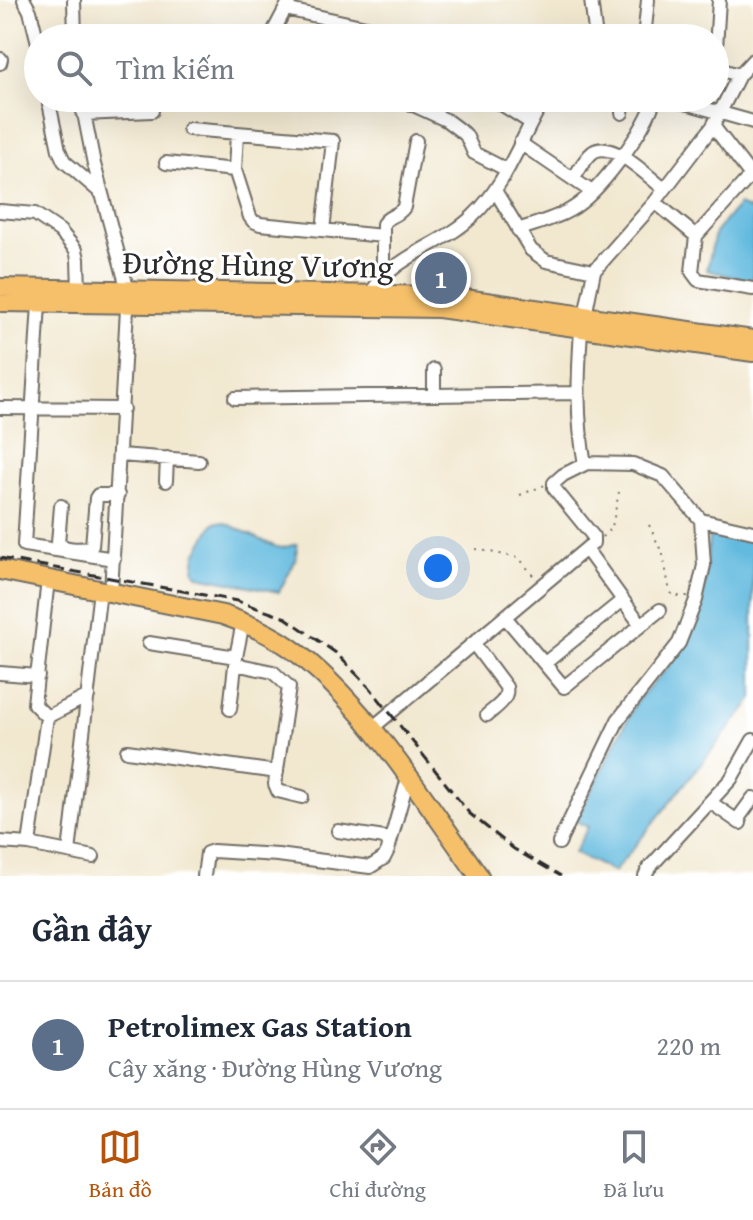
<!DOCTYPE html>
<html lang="vi">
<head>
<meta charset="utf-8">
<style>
  :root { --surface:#fff; --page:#f2f2f3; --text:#1f2937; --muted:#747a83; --line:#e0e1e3; --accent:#b45309 }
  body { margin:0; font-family:"Gentium Book Plus",serif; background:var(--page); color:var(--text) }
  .you { position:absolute; left:438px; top:568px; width:28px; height:28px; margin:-20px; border:6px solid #fff; border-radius:50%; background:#1a73e8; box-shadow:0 0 0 12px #1a73e833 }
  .badge { display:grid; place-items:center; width:52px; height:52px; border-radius:50%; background:var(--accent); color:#fff; font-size:26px; font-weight:700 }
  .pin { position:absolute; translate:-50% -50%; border:4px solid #fff; box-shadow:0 2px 8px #0006 }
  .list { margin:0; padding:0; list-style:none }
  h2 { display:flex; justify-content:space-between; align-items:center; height:104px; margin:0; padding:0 32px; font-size:34px }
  h2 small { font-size:26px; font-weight:400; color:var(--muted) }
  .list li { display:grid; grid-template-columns:52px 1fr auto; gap:24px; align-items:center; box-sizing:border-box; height:128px; padding:0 32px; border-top:2px solid var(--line) }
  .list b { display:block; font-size:30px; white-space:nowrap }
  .list p { margin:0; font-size:26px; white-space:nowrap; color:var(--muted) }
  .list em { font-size:26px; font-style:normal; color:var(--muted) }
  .icon { flex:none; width:44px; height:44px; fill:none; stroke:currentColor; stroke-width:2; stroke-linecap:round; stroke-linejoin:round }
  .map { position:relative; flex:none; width:753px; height:876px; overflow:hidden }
  .search { position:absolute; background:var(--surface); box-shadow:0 8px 32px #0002; left:24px; right:24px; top:24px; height:88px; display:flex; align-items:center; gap:20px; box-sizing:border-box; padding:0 28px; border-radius:44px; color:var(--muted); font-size:30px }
  .sheet { height:232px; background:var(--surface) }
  nav { display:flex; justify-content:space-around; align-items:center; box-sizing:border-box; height:112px; border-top:2px solid var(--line); background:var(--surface); font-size:22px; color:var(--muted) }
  nav a { display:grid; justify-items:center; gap:4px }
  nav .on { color:var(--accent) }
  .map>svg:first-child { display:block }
  .water { fill:#62badf; stroke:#467285; stroke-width:2 }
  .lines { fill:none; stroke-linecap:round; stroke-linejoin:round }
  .minor-casing { stroke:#716d65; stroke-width:16 }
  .major-casing { stroke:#716d65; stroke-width:20 }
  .highway-casing { stroke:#716d65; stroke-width:22 }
  .path { stroke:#716d65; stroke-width:2; stroke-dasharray:2 6; stroke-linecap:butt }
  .minor { stroke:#fff; stroke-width:12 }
  .major { stroke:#f6c06b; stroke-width:16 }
  .highway { stroke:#f6c06b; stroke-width:18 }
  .rail { stroke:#2b2b2b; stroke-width:3; stroke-dasharray:12 6; stroke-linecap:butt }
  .labels { text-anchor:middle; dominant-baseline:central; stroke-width:6; stroke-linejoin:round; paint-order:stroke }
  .street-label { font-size:32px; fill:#2b2b2b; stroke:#fff }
</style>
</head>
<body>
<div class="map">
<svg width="753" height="876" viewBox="0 0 753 876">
  <rect width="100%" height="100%" fill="#fff"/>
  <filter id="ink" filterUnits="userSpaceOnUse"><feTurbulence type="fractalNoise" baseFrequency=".0125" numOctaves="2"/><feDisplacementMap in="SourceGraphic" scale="16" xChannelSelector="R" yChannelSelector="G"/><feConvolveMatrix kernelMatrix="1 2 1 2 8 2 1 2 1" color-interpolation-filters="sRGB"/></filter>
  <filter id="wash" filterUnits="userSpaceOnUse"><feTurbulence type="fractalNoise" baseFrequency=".006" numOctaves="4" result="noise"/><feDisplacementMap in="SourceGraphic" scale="32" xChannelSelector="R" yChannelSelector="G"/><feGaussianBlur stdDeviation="1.8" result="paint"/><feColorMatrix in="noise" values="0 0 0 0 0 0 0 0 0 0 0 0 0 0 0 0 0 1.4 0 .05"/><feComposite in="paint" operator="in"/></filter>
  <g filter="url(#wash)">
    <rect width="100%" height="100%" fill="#f2e8d0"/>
    <path class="water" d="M738 205 753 211V282L707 270 715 233Z
      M218 522 226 523 274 546 281 548 297 544 296 559 279 592 199 576 194 571 196 554 214 523Z
      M713 534 753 540V699L614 872 574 853 588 827 576 821 638 699 668 668 694 619 705 587 709 537Z"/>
  </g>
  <g filter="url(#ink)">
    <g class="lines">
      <g class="minor-casing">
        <path id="minor" d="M24 0 30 11 38 43
          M74 0 75 38
          M591 0 596 38
          M285 9 415 38
          M270 38 290 0
          M644 38 648 0
          M0 63 1 59
          M715 64 719 0
          M715 68 739 75
          M48 98 59 150 64 161 101 193
          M81 98 94 164 128 291 111 592
          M398 98 446 120 466 135 474 153 507 170
          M483 98 501 104 531 123
          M668 98 753 122
          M622 113 624 98
          M83 114 152 111
          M713 126 753 178
          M189 129 333 141 323 230
          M520 143 592 192
          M166 163 235 170 250 217 253 221 260 224 383 236
          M235 170 237 133
          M751 175 696 236 692 272 698 280 753 289
          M574 178C579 170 585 158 593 152 612 139 650 178 664 189
          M496 192 531 250 546 261 594 271
          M655 202 696 236
          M0 211 35 214 60 231 76 250 78 259 79 290
          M518 230C535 224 554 219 570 210 599 194 646 129 655 98
          M383 276V224C388 215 399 216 404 207L416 141
          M368 298C390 256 441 247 473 216 506 185 520 140 543 101L553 98
          M39 304 24 545 114 559
          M585 316 594 271 655 202 713 126 739 75 753 60
          M434 370V395
          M235 398 577 393
          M0 408 123 409
          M120 455 199 461
          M166 481 167 458
          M61 506 58 543C65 550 84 550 92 546L96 498 98 495H118
          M701 520 753 532
          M586 549 641 625
          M505 617 564 687 660 610
          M149 643 236 657
          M474 644 506 687C509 700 496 707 487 715
          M545 663 623 600
          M235 664 273 672 289 687 275 784 278 791 302 797
          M0 673 38 676
          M230 709 236 657 243 622
          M47 717 34 704 48 580
          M371 729 593 543V536L554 488V483L563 475 585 464C576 418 578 376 581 330
          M127 751 277 772
          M710 802 740 823
          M737 820 753 798
          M338 831 391 839
          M0 842 29 844 93 857
          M559 843 618 720 679 643 696 600 704 565 701 520 663 476 633 464 585 463
          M29 844 47 717 88 696
          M69 852 100 590
          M204 876 207 853 213 851 278 855 370 867 384 858 388 850 408 778
          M645 876 649 868 731 779 753 740"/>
      </g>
      <g class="major-casing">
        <path id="major" d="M0 287 444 295 753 339
          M0 303 439 309 753 353"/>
      </g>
      <g class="highway-casing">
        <path id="highway" d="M0 570 223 615C246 623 269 633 289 647 362 698 426 803 479 876"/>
      </g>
      <path class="path" d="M520 495 545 485
        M649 525 663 555 670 592 674 596H688
        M602 537 612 527 619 492
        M476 549 519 558 536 579"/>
      <use href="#minor" class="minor"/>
      <use href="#major" class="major"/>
      <use href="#highway" class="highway"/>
      <path class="rail" d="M0 558 237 601 286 618 336 653 371 689 469 813 514 849 561 876"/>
    </g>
  </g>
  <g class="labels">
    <g class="street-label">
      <text transform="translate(258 264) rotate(1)">Đường Hùng Vương</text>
    </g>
  </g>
</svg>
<div class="you"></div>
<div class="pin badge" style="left:441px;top:278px;background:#5c6f8a">1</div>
<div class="search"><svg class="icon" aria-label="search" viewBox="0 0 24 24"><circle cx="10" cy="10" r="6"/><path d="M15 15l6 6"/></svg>Tìm kiếm</div>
</div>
<section class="sheet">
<h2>Gần đây<small></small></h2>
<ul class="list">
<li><span class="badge" style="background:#5c6f8a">1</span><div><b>Petrolimex Gas Station</b><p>Cây xăng · Đường Hùng Vương</p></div><em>220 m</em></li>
</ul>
</section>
<nav>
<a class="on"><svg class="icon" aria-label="map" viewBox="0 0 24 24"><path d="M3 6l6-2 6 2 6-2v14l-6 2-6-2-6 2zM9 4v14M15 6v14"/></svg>Bản đồ</a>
<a><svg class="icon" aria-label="directions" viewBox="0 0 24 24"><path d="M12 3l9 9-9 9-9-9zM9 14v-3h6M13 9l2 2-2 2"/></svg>Chỉ đường</a>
<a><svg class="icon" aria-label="saved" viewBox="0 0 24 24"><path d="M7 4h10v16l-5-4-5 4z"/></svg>Đã lưu</a>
</nav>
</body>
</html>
